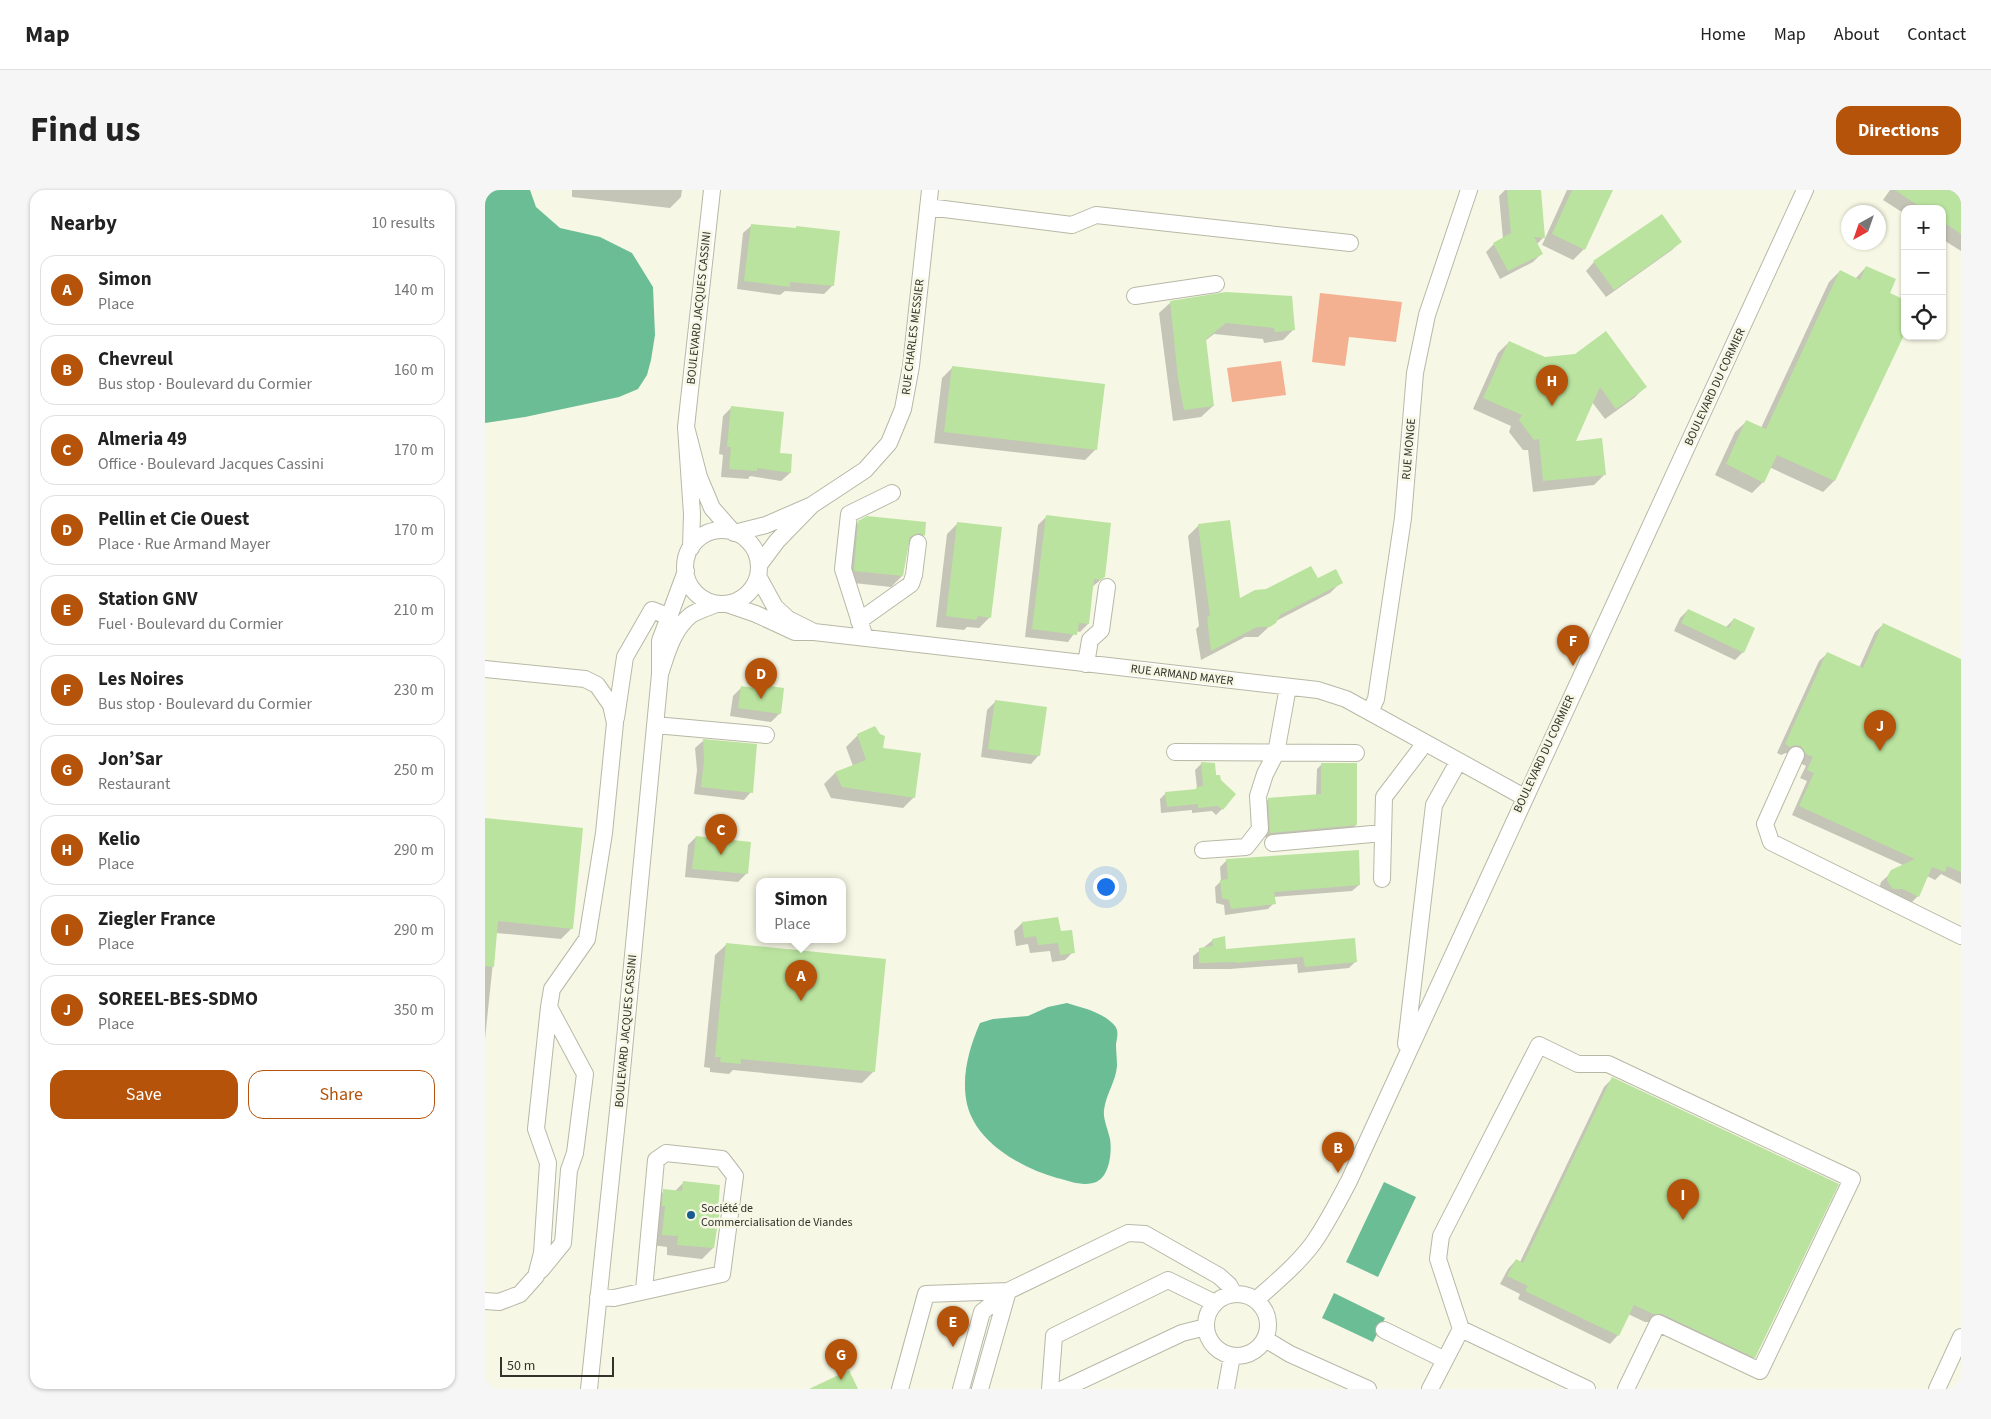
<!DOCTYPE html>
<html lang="en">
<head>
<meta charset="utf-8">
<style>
  :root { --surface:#fff; --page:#f6f6f6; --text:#222; --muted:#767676; --line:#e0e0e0; --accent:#b45309 }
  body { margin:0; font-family:"Source Sans 3",sans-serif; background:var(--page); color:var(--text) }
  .controls { position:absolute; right:15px; top:15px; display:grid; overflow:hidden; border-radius:10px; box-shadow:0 1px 4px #0004 }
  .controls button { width:45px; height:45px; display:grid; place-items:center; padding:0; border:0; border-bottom:1px solid var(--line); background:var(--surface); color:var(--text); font:25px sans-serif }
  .compass { position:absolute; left:1356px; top:15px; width:45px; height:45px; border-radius:50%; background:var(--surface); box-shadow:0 1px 4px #0004; rotate:220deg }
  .scale { position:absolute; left:15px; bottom:12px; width:114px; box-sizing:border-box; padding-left:5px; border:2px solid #33332c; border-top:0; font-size:14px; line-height:18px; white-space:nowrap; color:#33332c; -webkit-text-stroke:4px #f7f7e5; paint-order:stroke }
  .you { position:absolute; left:620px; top:696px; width:18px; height:18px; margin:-12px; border:4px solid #fff; border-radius:50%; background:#1a73e8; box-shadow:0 0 0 8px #1a73e833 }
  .badge { display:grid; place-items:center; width:32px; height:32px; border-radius:50%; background:var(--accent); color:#fff; font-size:16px; font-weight:700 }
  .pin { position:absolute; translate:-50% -41px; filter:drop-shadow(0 1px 2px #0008) }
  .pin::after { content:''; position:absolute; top:26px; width:18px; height:15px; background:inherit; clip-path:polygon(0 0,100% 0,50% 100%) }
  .popup { position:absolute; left:271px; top:688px; width:90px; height:65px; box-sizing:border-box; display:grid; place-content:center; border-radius:10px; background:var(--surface); filter:drop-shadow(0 1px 4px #0005); font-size:16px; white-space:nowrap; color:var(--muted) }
  .popup b { font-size:19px; color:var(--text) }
  .popup::after { content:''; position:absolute; left:50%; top:100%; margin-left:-10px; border:10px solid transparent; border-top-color:var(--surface) }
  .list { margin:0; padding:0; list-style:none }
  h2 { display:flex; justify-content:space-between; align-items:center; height:65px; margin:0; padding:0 20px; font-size:21px }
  h2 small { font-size:16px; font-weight:400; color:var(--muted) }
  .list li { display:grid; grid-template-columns:32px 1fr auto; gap:15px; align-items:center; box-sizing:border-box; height:70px; margin:0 10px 10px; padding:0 10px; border:1px solid var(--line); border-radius:15px }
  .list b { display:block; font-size:19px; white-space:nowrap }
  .list p { margin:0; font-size:16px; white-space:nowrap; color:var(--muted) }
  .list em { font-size:16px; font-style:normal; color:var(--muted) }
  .actions { display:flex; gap:10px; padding:15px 20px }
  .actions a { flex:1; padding:11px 0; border:1px solid var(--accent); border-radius:15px; text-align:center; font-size:18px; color:var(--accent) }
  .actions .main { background:var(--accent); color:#fff }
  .icon { flex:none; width:28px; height:28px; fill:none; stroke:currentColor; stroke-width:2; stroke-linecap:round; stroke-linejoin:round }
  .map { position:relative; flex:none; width:1476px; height:1199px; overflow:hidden; border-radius:15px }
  header { display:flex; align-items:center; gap:30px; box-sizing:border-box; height:70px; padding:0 25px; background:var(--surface); border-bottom:1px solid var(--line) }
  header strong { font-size:24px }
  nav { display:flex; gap:28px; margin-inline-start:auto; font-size:18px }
  .intro { display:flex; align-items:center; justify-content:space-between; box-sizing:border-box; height:120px; padding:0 30px }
  h1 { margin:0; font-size:35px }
  .button { padding:12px 22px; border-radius:15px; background:var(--accent); color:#fff; font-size:18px; font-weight:700 }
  main { display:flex; gap:30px; padding:0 30px }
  aside { flex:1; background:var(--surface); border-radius:15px; box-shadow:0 1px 4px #0004 }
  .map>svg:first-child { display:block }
  .green { fill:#f3b191 }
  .water { fill:#6bbd96 }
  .shadow { fill:#0003 }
  .building { fill:#bae39f }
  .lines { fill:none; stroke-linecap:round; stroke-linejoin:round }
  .minor-casing { stroke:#b8b8a7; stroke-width:18 }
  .minor { stroke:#fff; stroke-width:16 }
  .poi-dot { fill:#1a5b90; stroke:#f7f7e5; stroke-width:2 }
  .labels { text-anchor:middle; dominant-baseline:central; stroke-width:5; stroke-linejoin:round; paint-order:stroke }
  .street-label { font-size:12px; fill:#33332c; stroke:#f7f7e5 }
  .poi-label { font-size:12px; fill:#33332c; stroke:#f7f7e5; text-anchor:start }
</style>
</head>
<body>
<header>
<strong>Map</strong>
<nav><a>Home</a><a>Map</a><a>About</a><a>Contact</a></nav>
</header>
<div class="intro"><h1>Find us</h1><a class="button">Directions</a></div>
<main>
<aside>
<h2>Nearby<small>10 results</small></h2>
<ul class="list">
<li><span class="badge">A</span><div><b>Simon</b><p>Place</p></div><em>140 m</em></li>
<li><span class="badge">B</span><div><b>Chevreul</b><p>Bus stop · Boulevard du Cormier</p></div><em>160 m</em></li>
<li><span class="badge">C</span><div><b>Almeria 49</b><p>Office · Boulevard Jacques Cassini</p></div><em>170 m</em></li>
<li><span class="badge">D</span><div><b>Pellin et Cie Ouest</b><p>Place · Rue Armand Mayer</p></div><em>170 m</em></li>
<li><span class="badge">E</span><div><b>Station GNV</b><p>Fuel · Boulevard du Cormier</p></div><em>210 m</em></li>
<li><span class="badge">F</span><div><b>Les Noires</b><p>Bus stop · Boulevard du Cormier</p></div><em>230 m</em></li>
<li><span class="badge">G</span><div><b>Jon’Sar</b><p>Restaurant</p></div><em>250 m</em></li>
<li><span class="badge">H</span><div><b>Kelio</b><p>Place</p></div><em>290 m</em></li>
<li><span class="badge">I</span><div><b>Ziegler France</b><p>Place</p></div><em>290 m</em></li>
<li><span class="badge">J</span><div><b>SOREEL-BES-SDMO</b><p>Place</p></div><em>350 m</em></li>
</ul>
<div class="actions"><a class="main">Save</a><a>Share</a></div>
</aside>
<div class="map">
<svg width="1476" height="1199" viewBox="0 0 1476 1199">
  <rect width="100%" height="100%" fill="#f7f7e5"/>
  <path class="green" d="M835 103 917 112 911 152 864 147 860 176 827 172Z
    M796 171 801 205 747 212 742 178Z"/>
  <path class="water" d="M0 0H45L51 17 75 38 115 47 147 63 168 97 170 145 166 170 162 185 153 199 134 207 40 227 0 233Z
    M582 813C598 818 618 822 630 836 634 841 632 848 631 854 631 861 632 869 632 876 631 891 621 904 619 920 618 930 623 939 625 949 627 961 625 984 613 991 600 998 585 991 572 988 537 978 491 953 482 914 476 887 484 858 495 833L508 829 543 826 563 817Z
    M899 992 931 1007 893 1087 861 1072Z
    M849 1103 900 1128 888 1152 837 1128Z"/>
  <path class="shadow" d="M87 0H197L196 7 185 18 87 7Z
    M1020 0H1055L1059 47 1051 55 1056 64 1048 72 1015 89 1001 62 1009 54 1018 49 1014 6Z
    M1082 0H1127L1099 59 1088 70 1057 55Z
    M1405 0H1476V61L1457 49V19H1420V24L1398 10Z
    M267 35 310 39 312 37 347 96 339 104 300 101 295 105 252 99 258 43Z
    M1195 52 1187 60 1121 107 1101 81 1109 72Z
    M1381 77 1403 104 1420 141 1349 291 1338 302 1284 277 1278 292 1267 303 1230 285 1250 242 1262 231 1276 238 1344 92 1355 81 1370 89Z
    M686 112 809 139 798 150 779 153 778 149 729 144 720 151 728 216 716 227 688 231 674 123Z
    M1024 152 1060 168 1090 165 1160 197 1149 208 1120 229 1107 212 1088 252 1120 284 1109 295 1048 302 1043 260H1038L1024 242 1026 236 988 219 1013 163Z
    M468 177 611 259 600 270 449 253 457 188Z
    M247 217 293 264 305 283 296 291 265 286 263 289 236 287 238 265 234 264 238 226Z
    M561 327 619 387 607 397 603 434 595 442 591 441 583 452 540 447 553 335Z
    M374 332 440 333 438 345 427 356 422 354 417 386 406 397 359 392 363 343Z
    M473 333 505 427 494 438 482 437 479 440 451 437 462 344Z
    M714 335 754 410 832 390 856 392 845 403 789 432 773 447H760L716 470 711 439 714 436 703 346Z
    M1203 420 1240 438 1249 429 1258 462 1250 470 1189 441 1195 428Z
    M1399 434 1476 470V694L1456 684 1450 690 1442 686 1433 706 1425 714 1394 700 1396 692 1405 684 1420 676 1307 625 1322 591 1315 588 1321 576 1313 572 1307 564 1301 563 1296 565 1292 563 1334 471 1343 463 1374 478 1390 442Z
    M278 496 295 523 286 532 245 526 248 506 256 498 274 500Z
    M510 512 554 565 546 574 496 567 502 520Z
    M373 545 397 559 429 607 418 618 346 608 339 594 350 583 368 576 361 557Z
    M218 551 266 602 259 610 209 604 212 580 210 558Z
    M716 574H729L737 619 731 625 727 621 707 623V620L676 623 675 609 681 603 710 600 712 598 710 580Z
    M837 574 871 635 866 640 780 647 778 614 784 609 831 606 832 579Z
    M0 629 87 738 76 749 11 743 0 849Z
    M211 647 264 653 261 684 253 692 200 687 203 655Z
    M741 671 874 695 867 701 788 707 789 713 783 719 740 725 739 715 731 713 730 697 736 691 735 677Z
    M537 733 575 743 588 762 580 770 567 772 565 761 545 763 543 754 531 756 529 741Z
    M728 750 740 761 871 771 864 778 813 783 812 774 745 779H708V766Z
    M242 754 400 770 388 882 377 893 248 880 244 884 225 882V878L219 877 230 765Z
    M1127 889 1269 1167 1261 1175 1168 1132H1160L1143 1124 1133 1145 1125 1154 1033 1109 1035 1104 1015 1094 1023 1079 1031 1070 1035 1072 1119 897Z
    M198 993 228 1058 217 1069 182 1065V1057L167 1055 168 1012 179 1001 189 1002Z"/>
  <path class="building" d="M1022 0H1056L1060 48 1049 47 1058 64 1023 81 1008 53 1026 43Z
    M1087 0H1128L1100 60 1067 44Z
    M1410 0H1476V44L1457 31V19H1438Z
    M1177 24 1197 52 1129 100 1108 71Z
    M266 34 311 38V36L355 41 349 96 305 92V97L259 91Z
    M1381 76 1411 89 1405 103 1420 110V143L1350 291 1292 265 1279 293 1241 274 1261 230 1281 239 1355 80 1375 90Z
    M741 102 807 106 810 140 790 142 789 138 741 133 721 149 729 216 699 220 693 188 685 111Z
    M1121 141 1162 197 1131 219 1115 197 1091 251 1117 248 1121 285 1058 291 1054 249 1049 250 1034 230 1037 225 998 208 1024 151 1060 167 1090 164Z
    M467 176 620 194 612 260 459 242Z
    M246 216 299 222 295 263 307 264 306 283 272 278V281L244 279 246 257H242Z
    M561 325 626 333 620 387 615 390 609 389 604 434 594 433 592 445 547 439Z
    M382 326 441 332 440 346 434 343 425 347 418 386 369 381 373 331Z
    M745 330 755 408 770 400 781 399 826 376 833 388 851 379 858 393 795 425 791 433 785 437H772L726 461 722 427 725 426 713 334Z
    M472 332 517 337 506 428 493 426 491 430 461 426Z
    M1203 419 1244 438 1249 428 1270 438 1259 463 1196 433Z
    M1398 433 1476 469V682L1462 676 1460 682 1447 677 1434 707 1418 699H1408L1402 691 1403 685 1406 680 1430 669 1314 616 1329 583 1322 580 1328 567 1321 564 1316 556 1310 555 1305 557 1300 554 1342 462 1378 478Z
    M277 495 299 498 296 524 253 518 256 496 277 499Z
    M510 510 562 517 555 566 503 559Z
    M390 536 395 544 400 546 398 558 436 563 430 608 357 597 350 582 381 570 372 544Z
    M218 549 272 554 268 603 216 597 219 571Z
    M716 572 730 573 731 585H735L736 590 751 604 738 620 733 616 713 618V614L682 617 680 602 712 599 711 597 718 596Z
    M836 573H872V635L785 643 783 608 836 604Z
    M0 628 98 638 88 739 13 731 9 777 0 776Z
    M211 646 266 652 263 684 207 679Z
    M874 660 875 695 789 702 791 714 746 719 744 710 737 708 735 690 743 689 741 669Z
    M573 727 576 741 587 740 590 763 575 765 573 753 553 755 551 746 539 748 537 732Z
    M740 746 741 759 870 748 872 772 820 777 818 767 751 773V772L714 773V758L728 756 727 749Z
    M241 753 401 769 390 882 256 869V874L235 872 236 867H230Z
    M1127 887 1354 994 1270 1168 1177 1124H1168L1149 1115 1134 1146 1040 1101 1043 1096 1022 1086 1031 1069 1038 1073Z
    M198 991 235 995 233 1020H235L229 1058 192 1055 193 1046 177 1045 180 1016H177L178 999 197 1001Z
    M364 1180 373 1199H324Z"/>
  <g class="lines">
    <g class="minor-casing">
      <path id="minor" d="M443 17 587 35 611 25 865 53
        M650 106 731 94
        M201 237 227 0
        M327 315 380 280 404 253 418 219 426 176 445 0
        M200 377a37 37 0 1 1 74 0a37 37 0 1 1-74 0Z
        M249 343 281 335 327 315 292 351 274 375
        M206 358 207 324 201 237 214 287 227 318 248 342
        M201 381 175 451V484C182 463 188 439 206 425 213 420 223 418 231 414
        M242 414 271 424 310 442H329L303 429 290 417 273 386
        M374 431 426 394 429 385 433 353
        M329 442 833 500 861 509 1039 607
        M380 448 358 379 364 324 407 303
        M601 474 605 450 616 440 622 397
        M0 479 100 489 112 495 126 515 130 533 119 643 102 749 67 799 64 817 51 939 63 973 57 1063 51 1086 35 1104 14 1112 0 1111
        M885 522 891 509 918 328 930 183 942 125 984 0
        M131 528 140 467 167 420 185 427
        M170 535 281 545
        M690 562 871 563
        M1311 565 1280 634 1286 652 1476 746
        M788 653 898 643
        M718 660 761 657 775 639 773 606 780 584 791 563 803 497
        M897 689 899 607 934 561 939 552
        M921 854 949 615 973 572
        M56 1080 78 1053 84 980 90 963 100 884 64 817
        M721 1135a31 31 0 1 1 62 0a31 31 0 1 1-62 0Z
        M113 1107 129 1108 237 1084 250 986 237 969 181 963 171 970 159 1100
        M771 1110C791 1092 813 1074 829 1052 842 1033 853 1012 864 991L1320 0
        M976 1139 953 1069 956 1046 1054 855 1093 874H1123L1367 989 1275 1181 1173 1133 1141 1199
        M899 1140 960 1170
        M780 1149 805 1164 883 1199
        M104 1199 134 911 175 484
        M415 1199 441 1104 523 1101
        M476 1199 497 1122 523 1101 643 1043 660 1044 734 1086 744 1095 749 1104
        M495 1199 523 1101
        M565 1199 569 1146 683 1090 730 1113
        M578 1199 697 1143 721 1137
        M741 1199 747 1166
        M945 1199 976 1139 1102 1199
        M1452 1199 1476 1147"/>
    </g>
    <use href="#minor" class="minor"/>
  </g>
  <circle class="poi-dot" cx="206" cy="1025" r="5"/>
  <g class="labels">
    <g class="street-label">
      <text transform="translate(214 118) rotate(-84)">BOULEVARD JACQUES CASSINI</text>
      <text transform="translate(428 147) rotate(-83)">RUE CHARLES MESSIER</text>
      <text transform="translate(1230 197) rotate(-65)">BOULEVARD DU CORMIER</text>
      <text transform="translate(924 259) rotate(-85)">RUE MONGE</text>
      <text transform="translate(697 485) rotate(7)">RUE ARMAND MAYER</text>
      <text transform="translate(1059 564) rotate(-65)">BOULEVARD DU CORMIER</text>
      <text transform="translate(141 841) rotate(-85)">BOULEVARD JACQUES CASSINI</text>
    </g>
    <g class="poi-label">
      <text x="216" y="1018">Société de<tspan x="216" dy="14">Commercialisation de Viandes</tspan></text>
    </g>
  </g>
</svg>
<div class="controls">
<button>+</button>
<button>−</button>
<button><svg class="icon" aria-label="locate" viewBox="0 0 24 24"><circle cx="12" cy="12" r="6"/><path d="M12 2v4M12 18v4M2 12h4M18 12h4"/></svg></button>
</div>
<svg class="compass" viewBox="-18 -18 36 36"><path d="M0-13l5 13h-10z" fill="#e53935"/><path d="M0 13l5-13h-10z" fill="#767676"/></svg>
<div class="scale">50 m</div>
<div class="you"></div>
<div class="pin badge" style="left:316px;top:811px">A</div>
<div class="popup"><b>Simon</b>Place</div>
<div class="pin badge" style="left:853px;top:983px">B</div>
<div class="pin badge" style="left:236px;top:665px">C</div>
<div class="pin badge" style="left:276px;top:509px">D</div>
<div class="pin badge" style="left:468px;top:1157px">E</div>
<div class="pin badge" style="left:1088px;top:476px">F</div>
<div class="pin badge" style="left:356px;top:1190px">G</div>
<div class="pin badge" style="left:1067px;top:216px">H</div>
<div class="pin badge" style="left:1198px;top:1030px">I</div>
<div class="pin badge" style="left:1395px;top:561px">J</div>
</div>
</main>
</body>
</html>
